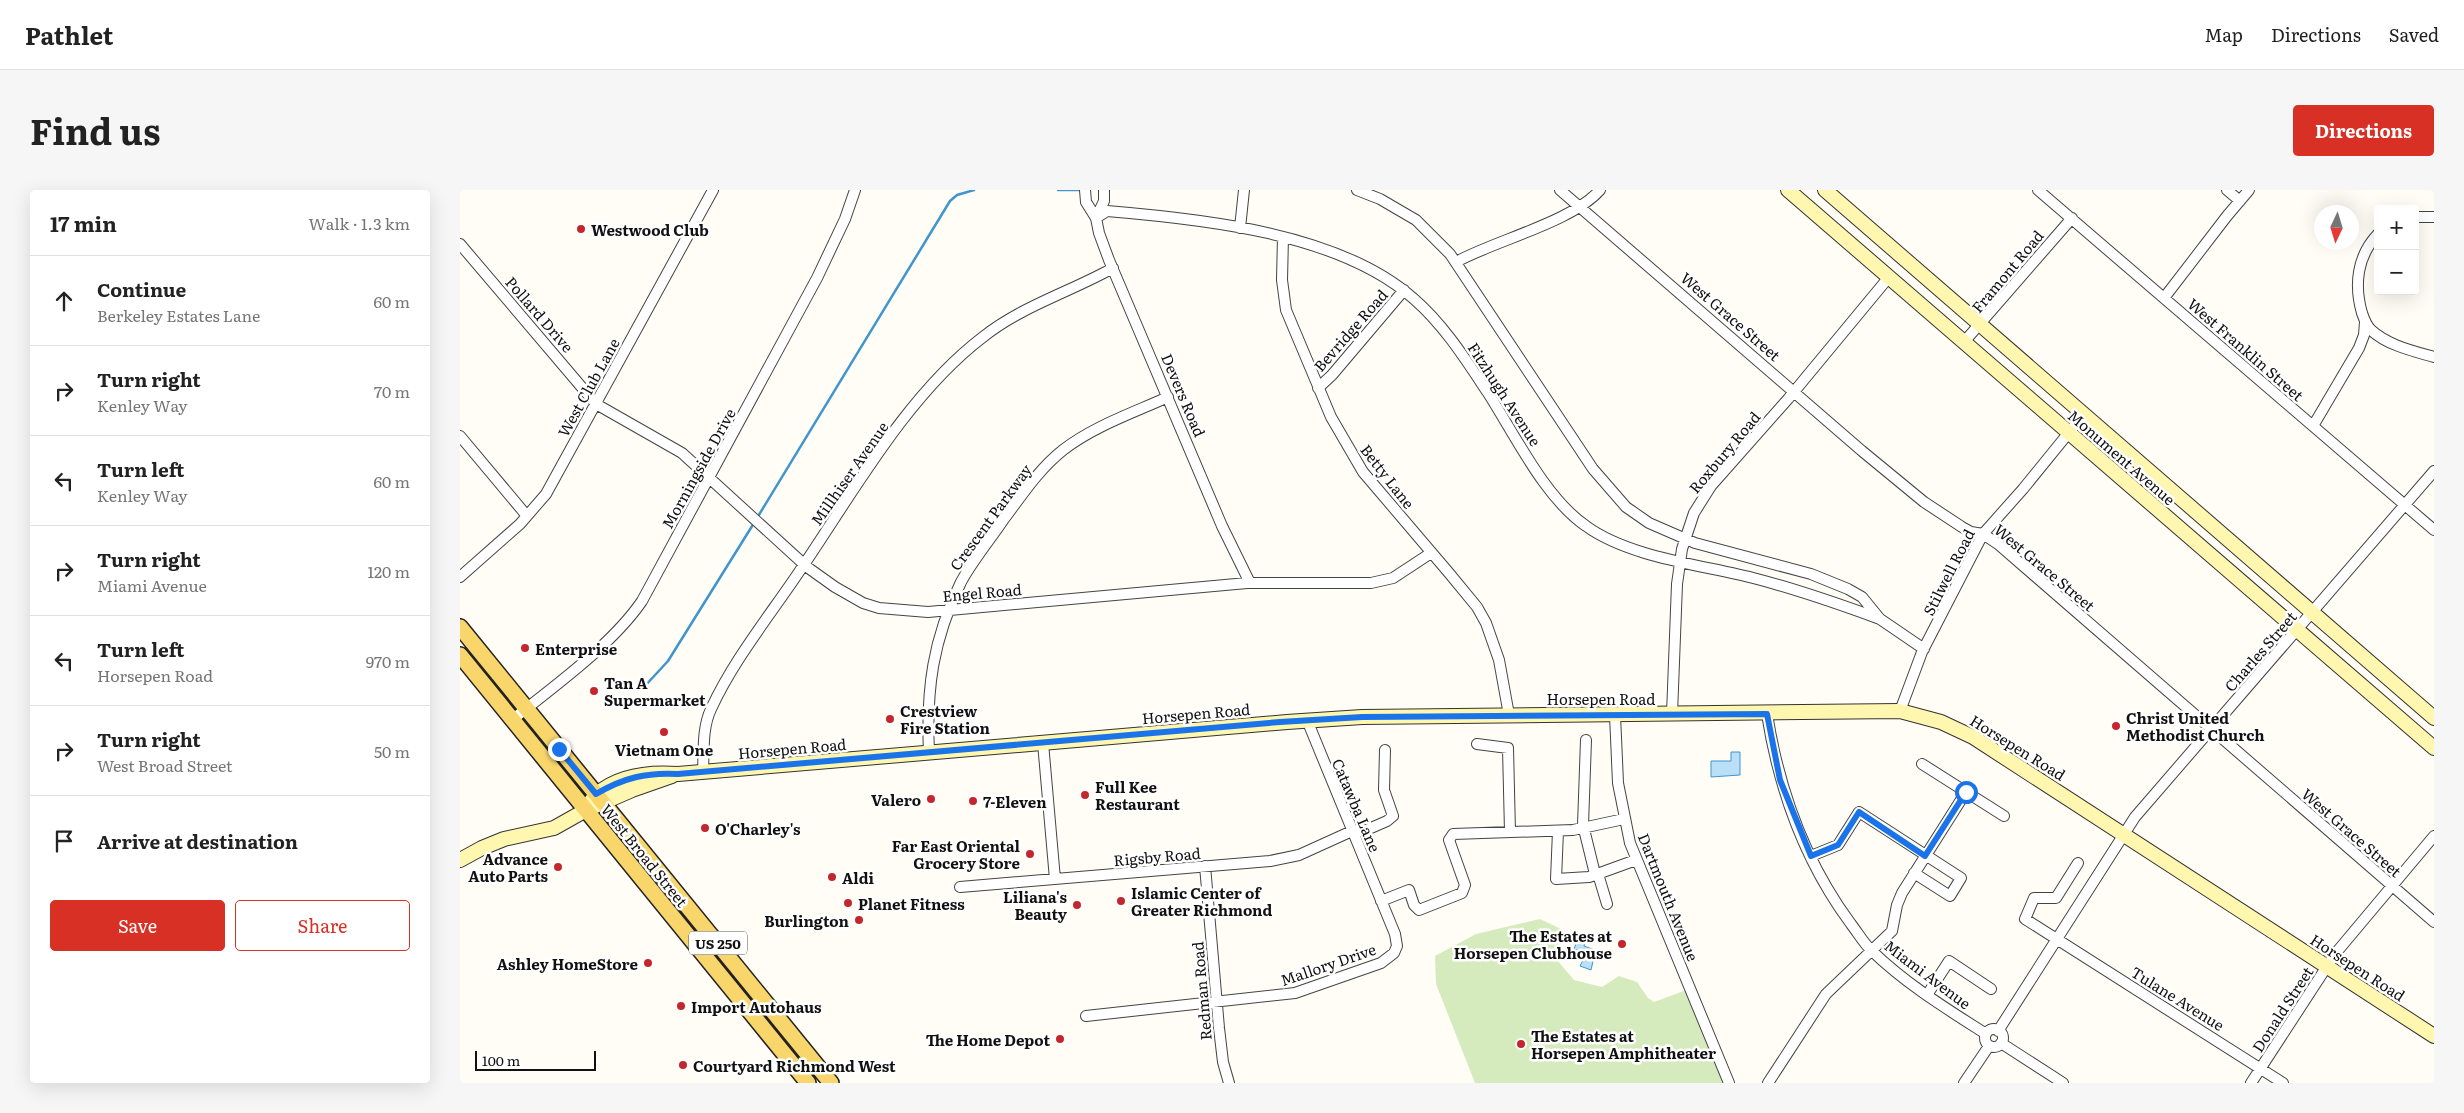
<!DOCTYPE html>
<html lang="en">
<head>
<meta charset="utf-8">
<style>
  :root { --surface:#fff; --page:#f6f6f6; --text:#222; --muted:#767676; --line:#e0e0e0; --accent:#d93025 }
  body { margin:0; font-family:Literata,serif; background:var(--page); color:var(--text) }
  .controls { position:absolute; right:15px; top:15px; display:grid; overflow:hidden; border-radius:5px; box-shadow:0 5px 20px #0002 }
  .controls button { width:45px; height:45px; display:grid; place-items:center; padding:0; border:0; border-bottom:1px solid var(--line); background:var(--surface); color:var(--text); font:25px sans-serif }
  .compass { position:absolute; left:1854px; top:15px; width:45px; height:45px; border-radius:50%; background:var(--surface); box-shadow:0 5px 20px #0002; rotate:184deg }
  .scale { position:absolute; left:15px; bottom:12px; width:121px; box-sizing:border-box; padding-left:5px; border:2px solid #111; border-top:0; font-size:14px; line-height:18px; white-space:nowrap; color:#111; -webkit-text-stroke:4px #fff; paint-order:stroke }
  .stop { position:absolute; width:15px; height:15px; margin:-11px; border:4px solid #1a73e8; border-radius:50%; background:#fff }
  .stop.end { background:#1a73e8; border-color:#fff; box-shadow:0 1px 5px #0008 }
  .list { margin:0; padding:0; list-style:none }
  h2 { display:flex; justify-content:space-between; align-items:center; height:65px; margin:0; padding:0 20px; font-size:21px }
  h2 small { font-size:16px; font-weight:400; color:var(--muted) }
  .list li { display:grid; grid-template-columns:32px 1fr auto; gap:15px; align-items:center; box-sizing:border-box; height:90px; padding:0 20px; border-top:1px solid var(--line) }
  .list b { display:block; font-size:19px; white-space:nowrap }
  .list p { margin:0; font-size:16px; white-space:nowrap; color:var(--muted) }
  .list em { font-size:16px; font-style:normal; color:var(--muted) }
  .actions { display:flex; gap:10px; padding:15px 20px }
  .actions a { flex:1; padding:11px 0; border:1px solid var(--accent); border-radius:5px; text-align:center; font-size:18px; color:var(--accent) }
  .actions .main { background:var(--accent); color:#fff }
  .icon { flex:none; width:28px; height:28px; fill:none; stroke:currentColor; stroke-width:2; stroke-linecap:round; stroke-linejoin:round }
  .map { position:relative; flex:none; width:1974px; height:893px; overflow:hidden; border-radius:5px }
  header { display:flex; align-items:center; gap:30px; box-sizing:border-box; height:70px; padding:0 25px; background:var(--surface); border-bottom:1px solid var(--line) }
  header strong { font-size:24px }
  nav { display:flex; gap:28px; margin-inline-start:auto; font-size:18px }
  .intro { display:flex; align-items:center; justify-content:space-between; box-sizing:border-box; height:120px; padding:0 30px }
  h1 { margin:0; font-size:35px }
  .button { padding:12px 22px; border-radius:5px; background:var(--accent); color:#fff; font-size:18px; font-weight:700 }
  main { display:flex; gap:30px; padding:0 30px }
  aside { flex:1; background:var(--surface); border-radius:5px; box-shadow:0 5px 20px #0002 }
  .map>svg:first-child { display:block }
  .green { fill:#d5ebbd }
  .water { fill:#b9e0f7; stroke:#3f96cf }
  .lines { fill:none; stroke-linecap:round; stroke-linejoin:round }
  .stream { stroke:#3f96cf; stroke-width:2.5 }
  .street-casing { stroke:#444; stroke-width:12 }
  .secondary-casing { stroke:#333; stroke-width:16 }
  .primary-casing { stroke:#222; stroke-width:18 }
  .street { stroke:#fff; stroke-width:10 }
  .secondary { stroke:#fff6b0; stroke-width:14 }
  .primary { stroke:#f9d66b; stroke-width:15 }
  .route { stroke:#1a73e8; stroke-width:6 }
  .poi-dot { fill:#c4262e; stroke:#fff; stroke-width:2 }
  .labels { text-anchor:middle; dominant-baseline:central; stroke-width:5; stroke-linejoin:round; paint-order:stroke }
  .shield { fill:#fff; stroke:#585858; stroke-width:1 }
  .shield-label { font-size:14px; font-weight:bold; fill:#111 }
  .poi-label { font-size:15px; font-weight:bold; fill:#111; stroke:#fff; text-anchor:start }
  .street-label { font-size:15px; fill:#111; stroke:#fff }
</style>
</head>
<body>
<header>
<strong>Pathlet</strong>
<nav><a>Map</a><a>Directions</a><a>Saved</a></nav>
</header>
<div class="intro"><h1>Find us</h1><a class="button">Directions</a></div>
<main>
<aside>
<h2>17 min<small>Walk · 1.3 km</small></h2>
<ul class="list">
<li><svg class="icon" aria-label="ahead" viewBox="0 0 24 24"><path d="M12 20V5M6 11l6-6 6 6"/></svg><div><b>Continue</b><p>Berkeley Estates Lane</p></div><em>60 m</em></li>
<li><svg class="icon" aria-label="right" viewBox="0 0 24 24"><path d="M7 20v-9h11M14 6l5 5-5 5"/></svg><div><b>Turn right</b><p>Kenley Way</p></div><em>70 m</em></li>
<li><svg class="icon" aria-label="left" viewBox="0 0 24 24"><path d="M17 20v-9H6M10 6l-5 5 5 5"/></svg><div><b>Turn left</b><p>Kenley Way</p></div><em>60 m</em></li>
<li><svg class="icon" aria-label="right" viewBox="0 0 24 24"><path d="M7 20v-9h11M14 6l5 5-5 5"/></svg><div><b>Turn right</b><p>Miami Avenue</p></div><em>120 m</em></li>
<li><svg class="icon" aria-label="left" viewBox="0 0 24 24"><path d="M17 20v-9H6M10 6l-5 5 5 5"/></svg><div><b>Turn left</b><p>Horsepen Road</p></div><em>970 m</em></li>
<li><svg class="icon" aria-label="right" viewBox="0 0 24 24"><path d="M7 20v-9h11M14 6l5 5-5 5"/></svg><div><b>Turn right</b><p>West Broad Street</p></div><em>50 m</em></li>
<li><svg class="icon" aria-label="arrive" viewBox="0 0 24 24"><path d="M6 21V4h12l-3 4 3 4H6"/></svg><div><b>Arrive at destination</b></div></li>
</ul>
<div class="actions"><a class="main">Save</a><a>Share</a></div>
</aside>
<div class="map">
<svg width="1974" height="893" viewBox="0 0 1974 893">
  <rect width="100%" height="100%" fill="#fffdf5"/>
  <path class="green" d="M1080 729 1103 740 1097 770 1114 790 1142 797 1159 786 1177 792 1188 808 1194 812 1229 799 1268 893H1015L976 794 975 766 1016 744Z"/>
  <path class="water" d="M1271 562H1280V585L1251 587V571H1271Z
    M1119 746 1126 749 1124 756 1143 763 1141 769 1134 767 1131 780 1120 776 1126 764 1121 766 1122 762 1114 759Z"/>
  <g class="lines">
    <path class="stream" d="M598 0H620
      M297 328 490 11 497 5 514 0
      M184 497 208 471 294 333"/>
    <g class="street-casing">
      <path id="street" d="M625 0 626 12 636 28 639 43 649 70 762 336 790 393
        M897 0 920 9 956 30 990 64 1133 279 1166 317 1189 333 1235 353 1351 384 1388 399 1402 407 1420 429 1464 459
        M1100 0 1402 261 1464 312 1502 337 1511 342 1523 344 1538 354 1974 732
        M1578 0 1974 340
        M1767 0 1780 11
        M1955 27H1974
        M636 28 647 21C743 29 880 43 954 109 984 135 1006 170 1028 203 1055 245 1085 308 1126 336 1170 368 1244 375 1297 389 1339 400 1379 414 1420 429
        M636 28 644 11V0
        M780 38 784 0
        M1918 44C1897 66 1894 95 1902 123 1904 129 1906 135 1911 140 1927 155 1953 161 1974 167
        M823 47 822 90 826 120 871 227 903 282 989 383 1017 417 1026 433 1039 470 1049 525
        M0 54 136 214 222 263 347 377 375 397 403 413 419 418 468 422 787 393H911L933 388 971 363
        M996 72C1036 50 1112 32 1140 0
        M1704 108 1767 26 1789 0
        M1504 152 1612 28
        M858 198 872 185 944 100
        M1853 236 1899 158 1904 145 1905 132
        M0 246 67 326
        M0 387 60 334 86 304 253 0
        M1440 521 1462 462 1523 344 1563 299 1624 224
        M1212 524 1217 394 1222 359 1234 323 1251 296 1328 209 1429 87
        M1307 524C1319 600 1345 672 1391 734 1398 743 1404 754 1412 761 1446 794 1487 819 1526 844
        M1155 525 1158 593 1170 653 1269 893
        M52 530C94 496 152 455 182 411L357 88 385 29 395 0
        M1126 550 1123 635 1135 684
        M583 553 595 689
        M1017 554 1048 558 1050 642
        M469 562C466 499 473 449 501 392 513 370 530 350 544 329 562 305 579 279 603 260 634 236 673 223 708 207
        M1462 574 1544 626
        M243 582C244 561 242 538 251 519 274 469 311 424 341 379 394 301 448 204 523 147 562 116 610 102 653 78
        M1098 641 1096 689 1129 687 1176 670
        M1351 666 1378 655 1399 622 1501 688 1490 706 1454 683
        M1618 673 1596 708H1574L1565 729 1823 893
        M745 676 759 838 763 872 769 893
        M1138 684 1147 714
        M500 697 810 671 839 665 892 641H904L927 631 933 626 924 600 925 560
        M921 711 949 700 954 715 959 720 1002 703 1005 695 989 650 993 644 1113 640 1164 629
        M1467 805 1489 771 1531 799
        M626 826 835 803 921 773 934 763 937 756 935 744 847 530
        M1525 848a9 9 0 1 1 18 0a9 9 0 1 1-18 0Z
        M1538 841 1675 627 1974 281
        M1541 853 1603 893
        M1308 893 1366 804 1432 741 1437 715 1442 703 1506 602
        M1504 893 1529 856
        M1791 893 1875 764 1974 646"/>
    </g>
    <g class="secondary-casing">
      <path id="secondary" d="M1328 0 1974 558
        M1365 0 1974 528
        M126 620C129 615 132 608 137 604 159 585 191 582 218 584L827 532 902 527 1440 521 1481 532 1513 547 1974 846
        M0 670 22 658 44 649 94 638 126 620 172 600 212 586"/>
    </g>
    <g class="primary-casing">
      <path id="primary" d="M0 437 371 893
        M0 465 348 893"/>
    </g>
    <use href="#street" class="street"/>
    <use href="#secondary" class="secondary"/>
    <use href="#primary" class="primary"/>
  </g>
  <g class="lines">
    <path class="route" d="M99 559 136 604C163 588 187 582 218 584L820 532 902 527 1307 524 1320 590 1351 666 1378 655 1399 622 1465 666 1506 602"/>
  </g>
  <g class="poi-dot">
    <circle cx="121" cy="39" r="5"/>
    <circle cx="65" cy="458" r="5"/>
    <circle cx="134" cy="501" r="5"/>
    <circle cx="430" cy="529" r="5"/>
    <circle cx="1656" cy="536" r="5"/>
    <circle cx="204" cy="542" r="5"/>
    <circle cx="625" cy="605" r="5"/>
    <circle cx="471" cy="609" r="5"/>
    <circle cx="513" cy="611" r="5"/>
    <circle cx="245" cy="638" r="5"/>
    <circle cx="570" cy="664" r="5"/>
    <circle cx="98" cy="677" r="5"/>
    <circle cx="372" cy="687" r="5"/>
    <circle cx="661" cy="711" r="5"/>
    <circle cx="388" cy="713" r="5"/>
    <circle cx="617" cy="715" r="5"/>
    <circle cx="399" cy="730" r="5"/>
    <circle cx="1162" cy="754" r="5"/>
    <circle cx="188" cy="773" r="5"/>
    <circle cx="221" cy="816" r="5"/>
    <circle cx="600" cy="849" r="5"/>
    <circle cx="1061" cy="854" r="5"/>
    <circle cx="223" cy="875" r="5"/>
  </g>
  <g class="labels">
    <rect class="shield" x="229" y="741.5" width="58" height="23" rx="4"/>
    <g class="shield-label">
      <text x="258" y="753">US 250</text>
    </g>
    <g class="poi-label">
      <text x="131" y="39">Westwood Club</text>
      <text x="75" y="458">Enterprise</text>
      <text x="144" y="492">Tan A<tspan x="144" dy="17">Supermarket</tspan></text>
      <text x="440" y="520">Crestview<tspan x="440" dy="17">Fire Station</tspan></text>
      <text x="1666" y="527">Christ United<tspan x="1666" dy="17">Methodist Church</tspan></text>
      <text x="204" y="559" text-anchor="middle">Vietnam One</text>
      <text x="635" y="596">Full Kee<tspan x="635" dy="17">Restaurant</tspan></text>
      <text x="461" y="609" text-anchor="end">Valero</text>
      <text x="523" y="611">7-Eleven</text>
      <text x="255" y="638">O'Charley's</text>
      <text x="560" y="655" text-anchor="end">Far East Oriental<tspan x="560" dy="17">Grocery Store</tspan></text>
      <text x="88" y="668" text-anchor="end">Advance<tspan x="88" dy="17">Auto Parts</tspan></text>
      <text x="382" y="687">Aldi</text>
      <text x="671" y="702">Islamic Center of<tspan x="671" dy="17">Greater Richmond</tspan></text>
      <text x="607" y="706" text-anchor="end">Liliana's<tspan x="607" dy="17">Beauty</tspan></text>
      <text x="398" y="713">Planet Fitness</text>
      <text x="389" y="730" text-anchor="end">Burlington</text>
      <text x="1152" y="745" text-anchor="end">The Estates at<tspan x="1152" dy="17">Horsepen Clubhouse</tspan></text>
      <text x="178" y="773" text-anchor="end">Ashley HomeStore</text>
      <text x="231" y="816">Import Autohaus</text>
      <text x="1071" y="845">The Estates at<tspan x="1071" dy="17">Horsepen Amphitheater</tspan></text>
      <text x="590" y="849" text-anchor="end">The Home Depot</text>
      <text x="233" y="875">Courtyard Richmond West</text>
    </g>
    <g class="street-label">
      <text transform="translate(1547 81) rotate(-50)">Framont Road</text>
      <text transform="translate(80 124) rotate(49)">Pollard Drive</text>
      <text transform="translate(1271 126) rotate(41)">West Grace Street</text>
      <text transform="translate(890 140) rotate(-49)">Bevridge Road</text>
      <text transform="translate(1786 159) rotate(41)">West Franklin Street</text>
      <text transform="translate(128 197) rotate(-61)">West Club Lane</text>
      <text transform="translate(1045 204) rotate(57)">Fitzhugh Avenue</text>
      <text transform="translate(724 205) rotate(67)">Devers Road</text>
      <text transform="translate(1264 262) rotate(-50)">Roxbury Road</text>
      <text transform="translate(1662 267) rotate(41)">Monument Avenue</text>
      <text transform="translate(238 278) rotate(-61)">Morningside Drive</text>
      <text transform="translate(389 283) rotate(-55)">Millhiser Avenue</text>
      <text transform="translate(928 286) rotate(52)">Betty Lane</text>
      <text transform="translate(530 327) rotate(-54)">Crescent Parkway</text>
      <text transform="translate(1585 377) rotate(40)">West Grace Street</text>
      <text transform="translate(1488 382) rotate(-63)">Stilwell Road</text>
      <text transform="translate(522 402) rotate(-5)">Engel Road</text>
      <text transform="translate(1800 461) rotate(-49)">Charles Street</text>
      <text x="1141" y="508">Horsepen Road</text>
      <text transform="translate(736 523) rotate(-5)">Horsepen Road</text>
      <text transform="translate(1558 557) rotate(32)">Horsepen Road</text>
      <text transform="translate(332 558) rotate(-5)">Horsepen Road</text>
      <text transform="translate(897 615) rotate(67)">Catawba Lane</text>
      <text transform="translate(1892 642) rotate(41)">West Grace Street</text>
      <text transform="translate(185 665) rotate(51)">West Broad Street</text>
      <text transform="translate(697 666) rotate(-5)">Rigsby Road</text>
      <text transform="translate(1209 707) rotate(68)">Dartmouth Avenue</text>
      <text transform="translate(868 774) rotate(-19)">Mallory Drive</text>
      <text transform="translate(1898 777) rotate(33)">Horsepen Road</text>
      <text transform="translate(1468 784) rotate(37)">Miami Avenue</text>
      <text transform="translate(741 801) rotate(-95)">Redman Road</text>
      <text transform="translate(1718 808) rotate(32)">Tulane Avenue</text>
      <text transform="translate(1822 819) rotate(-57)">Donald Street</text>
    </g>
  </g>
</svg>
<div class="controls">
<button>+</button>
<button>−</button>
</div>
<svg class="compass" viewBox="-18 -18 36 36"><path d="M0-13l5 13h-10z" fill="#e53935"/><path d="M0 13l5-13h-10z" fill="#767676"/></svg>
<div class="scale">100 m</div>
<div class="stop" style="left:1506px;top:602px"></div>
<div class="stop end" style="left:99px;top:559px"></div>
</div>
</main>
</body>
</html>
